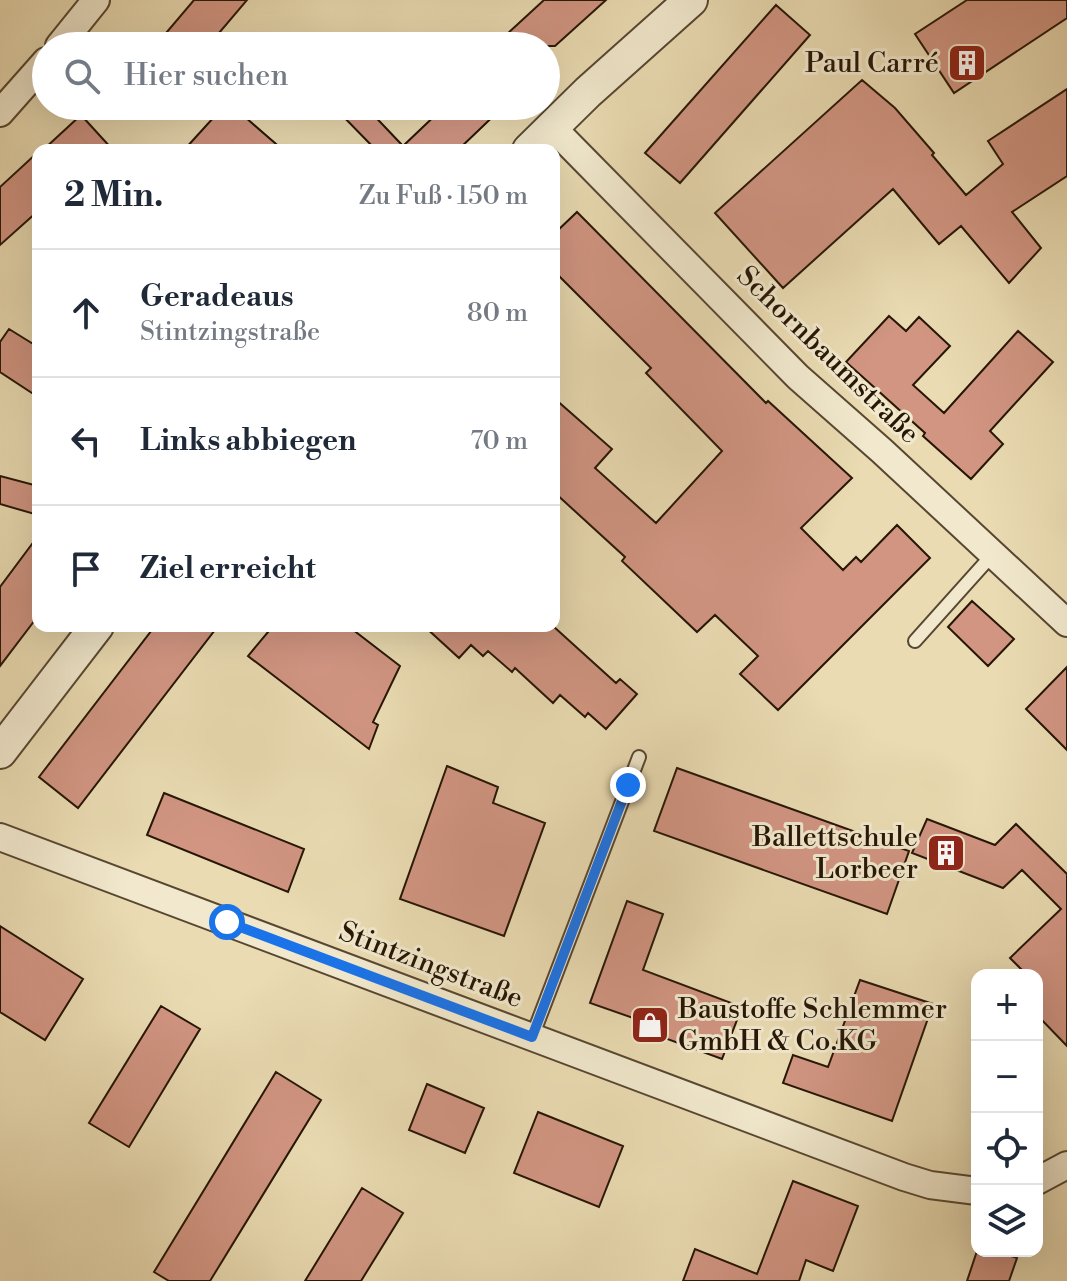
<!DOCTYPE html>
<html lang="de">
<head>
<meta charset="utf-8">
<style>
  :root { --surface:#fff; --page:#f2f2f3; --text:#1f2937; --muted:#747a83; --line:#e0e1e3 }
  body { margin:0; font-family:"Libre Bodoni",serif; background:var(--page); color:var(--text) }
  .controls { position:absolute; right:24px; bottom:24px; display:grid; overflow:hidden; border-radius:16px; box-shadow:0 8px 32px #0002 }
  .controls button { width:72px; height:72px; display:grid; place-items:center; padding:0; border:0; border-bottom:2px solid var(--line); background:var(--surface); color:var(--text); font:40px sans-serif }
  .stop { position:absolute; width:24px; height:24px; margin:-18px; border:6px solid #1a73e8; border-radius:50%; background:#fff }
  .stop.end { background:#1a73e8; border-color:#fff; box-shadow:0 2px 8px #0008 }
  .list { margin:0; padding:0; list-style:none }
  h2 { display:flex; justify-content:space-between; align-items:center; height:104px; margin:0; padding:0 32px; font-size:34px }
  h2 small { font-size:26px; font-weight:400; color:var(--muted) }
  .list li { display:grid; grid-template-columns:52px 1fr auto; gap:24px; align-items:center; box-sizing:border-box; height:128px; padding:0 32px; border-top:2px solid var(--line) }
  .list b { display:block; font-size:30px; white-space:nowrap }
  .list p { margin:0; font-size:26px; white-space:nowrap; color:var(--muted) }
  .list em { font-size:26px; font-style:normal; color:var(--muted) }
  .icon { flex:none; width:44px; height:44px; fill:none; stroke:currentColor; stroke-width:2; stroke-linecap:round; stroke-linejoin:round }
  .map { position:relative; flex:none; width:1067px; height:1281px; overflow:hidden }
  .search { position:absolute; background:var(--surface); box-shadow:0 8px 32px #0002; left:32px; top:32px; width:528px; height:88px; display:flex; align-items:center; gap:20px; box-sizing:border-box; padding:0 28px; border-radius:44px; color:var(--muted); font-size:30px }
  .panel { position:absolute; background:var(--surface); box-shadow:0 8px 32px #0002; left:32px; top:144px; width:528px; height:488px; border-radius:16px }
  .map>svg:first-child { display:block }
  .building { fill:#d19582; stroke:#261606; stroke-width:2 }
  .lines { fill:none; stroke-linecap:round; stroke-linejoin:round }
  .service-casing { stroke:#574731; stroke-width:16 }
  .minor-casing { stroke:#574731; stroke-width:30 }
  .tertiary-casing { stroke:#574731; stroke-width:36 }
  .service { stroke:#f1e8cd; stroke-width:12 }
  .minor { stroke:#f1e8cd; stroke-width:26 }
  .tertiary { stroke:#f1e8cd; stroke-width:32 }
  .route { stroke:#1a73e8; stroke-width:10 }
  .labels { text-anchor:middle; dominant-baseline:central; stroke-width:6; stroke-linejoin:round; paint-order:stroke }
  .poi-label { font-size:28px; fill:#261606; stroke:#f1e8cd; text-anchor:end }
  .street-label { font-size:28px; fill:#261606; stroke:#f1e8cd }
</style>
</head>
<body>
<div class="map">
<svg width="1067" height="1281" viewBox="0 0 1067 1281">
  <rect width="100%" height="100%" fill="#eadbb2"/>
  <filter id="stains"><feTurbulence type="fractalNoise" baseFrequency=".0025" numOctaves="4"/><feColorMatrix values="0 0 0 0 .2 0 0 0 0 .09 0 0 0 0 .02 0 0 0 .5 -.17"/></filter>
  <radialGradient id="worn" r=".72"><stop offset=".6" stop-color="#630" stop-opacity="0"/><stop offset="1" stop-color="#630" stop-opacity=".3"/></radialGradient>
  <path class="building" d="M194 0H247L208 46H155Z
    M544 0H606L555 46H494Z
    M967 0H1067V18L954 93 915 34Z
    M776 5 810 35 680 183 645 153Z
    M862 80 895 108 934 153 932 155 966 195 1003 164 988 141 1067 89V176L1012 212 1041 248 1009 283 961 226 939 244 893 189 783 288 715 213Z
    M224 106H256L245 117 283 150H184Z
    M333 106H365L403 146 445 106H504L458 150H376Z
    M81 115 113 150H43Z
    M38 152V211L0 245V187Z
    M577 212 766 403 768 401 852 478 801 528 843 570 856 557 861 562 897 525 930 558 778 710 740 674 758 656 715 615 697 632 622 561 625 557 554 492V398L612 449 595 468 656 523 722 451 646 373 651 368 554 271V234Z
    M889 316 906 331 919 317 950 346 913 385 944 413 1018 331 1053 362 990 431 1003 444 971 479 923 436 925 433 846 362Z
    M9 329 38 347V397L0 372V342Z
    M0 476 38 486V515L0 504Z
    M38 536V616L0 666V587Z
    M972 601 1014 639 988 666 948 627Z
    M155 626H218L78 808 39 777Z
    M273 626H348L400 666 373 722 378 725 369 749 248 656Z
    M424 626H553L616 683 620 679 637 694 606 729 588 713 585 717 560 695 553 703 515 668 512 672 488 651 483 656 471 645 459 658Z
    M1067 667V750L1026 709Z
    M447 766 498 787 493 803 545 823 504 936 400 899Z
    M677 768 909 851 887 914 654 831Z
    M164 793 304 849 288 892 147 835Z
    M927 819 995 845 1016 824 1067 874V1046L1037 1015V975H1027L1010 958 1061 909 1022 870 1003 888 912 853Z
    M627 901 663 914 643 970 742 1007 722 1059 659 1036 662 1028 590 1003Z
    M0 926 83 979 45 1040 0 1012Z
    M860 980 933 1004 892 1121 783 1083 793 1055 828 1067Z
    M161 1006 200 1029 129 1147 89 1123Z
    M276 1072 321 1100 210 1281H169L154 1272Z
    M427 1084 484 1108 465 1153 409 1130Z
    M538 1112 623 1146 599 1207 514 1173Z
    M793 1181 858 1206 833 1271 806 1260 799 1281H683L695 1249 757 1274Z
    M362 1188 403 1213 361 1281H305Z
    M977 1251H997L1017 1258 1009 1281H967Z"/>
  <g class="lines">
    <g class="service-casing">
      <path id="service" d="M915 641 993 554
        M532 1037 639 757"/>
    </g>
    <g class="minor-casing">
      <path id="minor" d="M59 46 96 0
        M0 113 46 61
        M552 127 798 377 882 451 1067 623
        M0 837 904 1177 930 1185 977 1191
        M1037 1181 1067 1165"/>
    </g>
    <g class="tertiary-casing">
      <path id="tertiary" d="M529 150 588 92 691 0
        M0 752 97 626"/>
    </g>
    <use href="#service" class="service"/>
    <use href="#minor" class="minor"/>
    <use href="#tertiary" class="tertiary"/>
  </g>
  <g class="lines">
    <path class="route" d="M227 922 532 1037 628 785"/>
  </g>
  <defs>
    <g id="building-square" transform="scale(2)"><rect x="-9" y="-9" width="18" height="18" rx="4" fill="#8f2418" stroke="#f1e8cd"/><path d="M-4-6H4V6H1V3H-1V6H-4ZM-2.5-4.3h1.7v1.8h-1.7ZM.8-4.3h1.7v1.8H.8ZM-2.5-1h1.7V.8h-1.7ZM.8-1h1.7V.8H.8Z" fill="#fff"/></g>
    <g id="shop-square" transform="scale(2)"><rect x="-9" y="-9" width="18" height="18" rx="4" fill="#8f2418" stroke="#f1e8cd"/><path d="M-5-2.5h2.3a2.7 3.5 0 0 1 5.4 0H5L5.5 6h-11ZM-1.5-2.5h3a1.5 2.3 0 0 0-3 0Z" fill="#fff"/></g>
  </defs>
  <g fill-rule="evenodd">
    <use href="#building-square" x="967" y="63"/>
    <use href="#building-square" x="946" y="853"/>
    <use href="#shop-square" x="650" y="1025"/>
  </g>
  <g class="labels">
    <g class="poi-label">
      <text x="939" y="63">Paul Carré</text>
      <text x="918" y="837">Ballettschule<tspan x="918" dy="32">Lorbeer</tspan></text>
      <text x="678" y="1009" text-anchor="start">Baustoffe Schlemmer<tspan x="678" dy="32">GmbH &amp; Co.KG</tspan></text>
    </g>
    <g class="street-label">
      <text transform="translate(828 355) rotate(44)">Schornbaumstraße</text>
      <text transform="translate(431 965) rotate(21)">Stintzingstraße</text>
    </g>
  </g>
  <rect width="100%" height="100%" filter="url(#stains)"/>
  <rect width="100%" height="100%" fill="url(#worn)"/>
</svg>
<div class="controls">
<button>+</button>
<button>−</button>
<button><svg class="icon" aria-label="locate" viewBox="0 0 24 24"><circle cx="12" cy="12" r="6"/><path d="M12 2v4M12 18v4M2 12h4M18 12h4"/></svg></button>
<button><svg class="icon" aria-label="layers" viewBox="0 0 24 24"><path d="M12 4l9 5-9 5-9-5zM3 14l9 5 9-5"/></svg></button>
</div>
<div class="stop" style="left:227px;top:922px"></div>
<div class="stop end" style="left:628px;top:785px"></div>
<div class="search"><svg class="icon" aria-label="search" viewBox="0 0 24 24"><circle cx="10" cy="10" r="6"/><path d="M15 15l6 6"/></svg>Hier suchen</div>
<section class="panel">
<h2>2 Min.<small>Zu Fuß · 150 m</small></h2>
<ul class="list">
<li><svg class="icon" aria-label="ahead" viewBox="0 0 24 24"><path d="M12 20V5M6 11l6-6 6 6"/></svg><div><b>Geradeaus</b><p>Stintzingstraße</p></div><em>80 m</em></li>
<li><svg class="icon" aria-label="left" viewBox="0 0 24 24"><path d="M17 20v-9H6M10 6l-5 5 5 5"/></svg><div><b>Links abbiegen</b></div><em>70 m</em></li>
<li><svg class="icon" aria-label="arrive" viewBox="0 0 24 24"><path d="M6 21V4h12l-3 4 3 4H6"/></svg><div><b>Ziel erreicht</b></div></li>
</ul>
</section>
</div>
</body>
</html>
